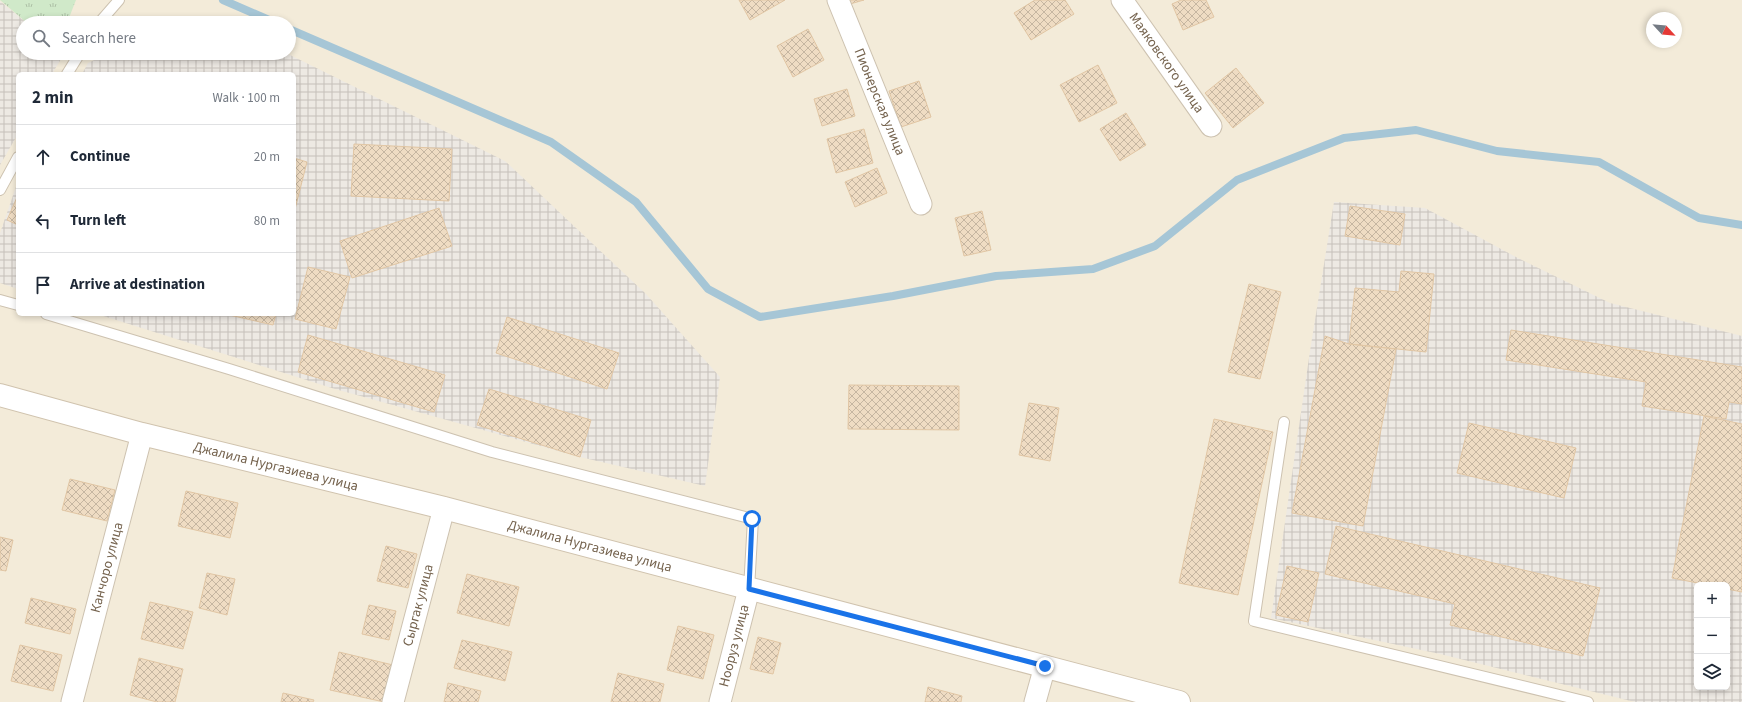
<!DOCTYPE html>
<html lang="en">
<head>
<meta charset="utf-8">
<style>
  :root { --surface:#fff; --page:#f2f2f3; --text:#1f2937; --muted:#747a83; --line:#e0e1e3 }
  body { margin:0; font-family:"Source Sans 3",sans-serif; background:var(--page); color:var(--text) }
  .controls { position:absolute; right:12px; bottom:12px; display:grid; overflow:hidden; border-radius:6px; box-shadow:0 2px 6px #0003 }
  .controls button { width:36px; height:36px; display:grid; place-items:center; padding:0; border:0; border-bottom:1px solid var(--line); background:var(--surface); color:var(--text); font:20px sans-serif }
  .compass { position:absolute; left:1646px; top:12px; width:36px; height:36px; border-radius:50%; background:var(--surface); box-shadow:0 2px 6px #0003; rotate:116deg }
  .stop { position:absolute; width:12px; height:12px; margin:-9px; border:3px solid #1a73e8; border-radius:50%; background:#fff }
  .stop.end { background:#1a73e8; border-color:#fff; box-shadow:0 1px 4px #0008 }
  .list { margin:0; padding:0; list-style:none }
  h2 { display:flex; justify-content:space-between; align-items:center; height:52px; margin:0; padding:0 16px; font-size:17px }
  h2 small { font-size:13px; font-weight:400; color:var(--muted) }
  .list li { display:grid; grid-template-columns:26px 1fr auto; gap:12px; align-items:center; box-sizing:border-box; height:64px; padding:0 16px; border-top:1px solid var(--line) }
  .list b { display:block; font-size:15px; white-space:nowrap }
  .list em { font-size:13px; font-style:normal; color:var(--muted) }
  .icon { flex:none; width:22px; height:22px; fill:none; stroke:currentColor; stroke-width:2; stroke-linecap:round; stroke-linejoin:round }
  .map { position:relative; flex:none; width:1742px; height:702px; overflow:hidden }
  .search { position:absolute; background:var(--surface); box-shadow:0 2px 6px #0003; left:16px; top:16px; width:280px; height:44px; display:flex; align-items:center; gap:10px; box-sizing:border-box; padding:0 14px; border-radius:22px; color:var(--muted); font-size:15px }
  .panel { position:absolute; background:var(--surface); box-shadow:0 2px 6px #0003; left:16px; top:72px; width:280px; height:244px; border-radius:6px }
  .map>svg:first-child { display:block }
  .residential { fill:#f3ebd9; fill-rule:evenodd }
  .industrial { fill:url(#industrial-grid); fill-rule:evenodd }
  .grass { fill:url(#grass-tufts) }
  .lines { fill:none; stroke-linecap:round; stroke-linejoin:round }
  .stream { stroke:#a6c6d6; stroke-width:8 }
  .building { fill:url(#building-cross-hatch); stroke:#e1c6a4 }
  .lane-casing { stroke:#cdc2b0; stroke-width:12 }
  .street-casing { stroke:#cdc2b0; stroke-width:23 }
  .secondary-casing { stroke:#d0c3ae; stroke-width:24 }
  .lane { stroke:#fff; stroke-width:10 }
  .street { stroke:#fff; stroke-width:21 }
  .secondary { stroke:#fff; stroke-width:22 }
  .route { stroke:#1a73e8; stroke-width:5 }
  .labels { text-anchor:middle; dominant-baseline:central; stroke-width:3; stroke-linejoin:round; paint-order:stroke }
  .street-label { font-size:14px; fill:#75634e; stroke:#fefbf0 }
</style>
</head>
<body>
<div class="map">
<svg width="1742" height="702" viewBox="0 0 1742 702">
  <defs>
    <pattern id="industrial-grid" width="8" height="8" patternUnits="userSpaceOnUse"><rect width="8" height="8" fill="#ede9e3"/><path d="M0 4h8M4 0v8" fill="none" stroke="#c5c0ba"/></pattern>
    <pattern id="grass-tufts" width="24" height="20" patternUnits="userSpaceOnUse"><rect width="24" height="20" fill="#d0e9c9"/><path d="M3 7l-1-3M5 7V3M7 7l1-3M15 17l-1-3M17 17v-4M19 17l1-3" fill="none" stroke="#adc0a5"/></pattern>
    <pattern id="building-cross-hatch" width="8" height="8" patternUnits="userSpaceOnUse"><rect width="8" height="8" fill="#efdcc3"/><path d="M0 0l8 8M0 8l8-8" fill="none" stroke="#c6b6a1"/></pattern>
  </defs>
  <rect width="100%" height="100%" fill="#fbf8ea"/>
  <path class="residential" d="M0 0H1742V702H0ZM1652 18H1676V42H1652ZM23 23H289V53H23ZM18 74H294V314H18ZM1697 585H1727V687H1697Z"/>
  <path class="industrial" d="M0 1 27 23H23V53L64 54 52 74H18V134L0 165Z
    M109 53H286L505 161 646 294 720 377 705 486 580 457 335 389 97 314H294V74H82L88 63Z
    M18 181V289L0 283V233Z
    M1334 202 1425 208 1514 256 1610 303 1742 336V702H1635L1440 654 1271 618 1310 351ZM1697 585H1727V687H1697Z"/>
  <path class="grass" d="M0 0H76L67 23H27Z"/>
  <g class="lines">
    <path class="stream" d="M223 0 276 23
      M289 29 551 142 636 202 708 289 760 317 893 296 996 276 1093 269 1155 246 1237 180 1344 138 1416 130 1497 151 1599 162 1699 218 1742 225"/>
  </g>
  <path class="building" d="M739 0H785L750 20Z
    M848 0H864L850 4Z
    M1035 0H1065L1074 14 1031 40 1014 13Z
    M1181 0H1206L1214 17 1183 30 1172 4Z
    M808 29 824 60 793 77 777 46Z
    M1098 65 1117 103 1079 122 1060 85Z
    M1236 68 1264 103 1233 128 1205 93Z
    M919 81 931 117 901 127 889 91Z
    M847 89 855 116 822 126 814 99Z
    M1126 113 1146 145 1120 161 1100 129Z
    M864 129 873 163 836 173 827 139Z
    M354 144 452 149 449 201 351 196Z
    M294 158 307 162 294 213Z
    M877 168 887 193 855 207 845 182Z
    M18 195V225L7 220Z
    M1350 206 1405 214 1400 245 1345 236Z
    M439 208 452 246 352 278 340 241Z
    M982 211 991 250 964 256 955 218Z
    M308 267 350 277 336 329 295 319Z
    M1401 271 1434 274 1426 352 1349 344 1355 288 1399 292Z
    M1249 284 1281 292 1260 379 1228 372Z
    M225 314H276L273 325Z
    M507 317 619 353 607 389 496 353Z
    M1511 330 1742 367V404L1729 402 1726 419 1642 406 1646 382 1506 360Z
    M308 335 445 375 434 412 298 372Z
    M1325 336 1349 344 1396 349 1363 526 1292 513Z
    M849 385 959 386V430L848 429Z
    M489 389 591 420 580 457 477 425Z
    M1029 403 1059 408 1050 461 1019 455Z
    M1704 416 1742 424V592L1727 589V585H1708L1672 578Z
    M1214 419 1273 432 1238 595 1179 583Z
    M1469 423 1576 448 1564 498 1457 473Z
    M70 479 115 490 107 521 62 510Z
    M186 491 238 503 230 538 178 526Z
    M1336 526 1600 588 1583 656 1450 625 1455 604 1325 574Z
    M0 537 13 540 6 571 0 570Z
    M386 546 417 554 408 588 377 581Z
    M1287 566 1319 573 1308 622 1276 615Z
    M207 573 235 579 227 615 199 608Z
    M467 574 519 587 509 626 457 613Z
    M31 598 76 609 70 634 25 623Z
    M150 602 193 612 183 649 141 639Z
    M369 605 396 611 389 640 362 634Z
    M678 626 714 635 703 679 667 670Z
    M758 637 781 643 773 674 750 669Z
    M462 640 512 652 505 681 454 668Z
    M20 645 62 655 53 691 11 681Z
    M339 652 393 665 384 702 330 690Z
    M139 658 183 669 175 702H157L130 695Z
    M618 673 664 684 660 702H611Z
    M448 683 481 691 478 702H444Z
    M928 687 962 696 961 702H925Z
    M283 693 314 700 313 702H281Z"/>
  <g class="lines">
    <g class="lane-casing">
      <path id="lane" d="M99 23 119 0
        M67 74 80 53
        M0 190 18 157
        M0 300 18 305
        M46 314 229 369 492 452 753 519 749 589
        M1284 422 1254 621 1588 702"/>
    </g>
    <g class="street-casing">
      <g id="street">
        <path id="s1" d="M838 0 921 204"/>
        <path id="s2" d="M1122 0 1211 126"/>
        <path id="s3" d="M72 702 142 434"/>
        <path id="s4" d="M393 702 444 508"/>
        <path id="s5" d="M720 702 749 589"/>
        <path d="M1035 702 1045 666"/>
      </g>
    </g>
    <g class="secondary-casing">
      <g id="secondary">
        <path id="s6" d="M0 395 142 434 444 508 1179 702"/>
      </g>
    </g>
    <use href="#lane" class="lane"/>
    <use href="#street" class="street"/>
    <use href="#secondary" class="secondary"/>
  </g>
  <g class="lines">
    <path class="route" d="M752 519 749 589 1045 666"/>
  </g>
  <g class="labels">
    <g class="street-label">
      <text stroke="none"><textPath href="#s2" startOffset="77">Маяковского улица</textPath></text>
      <text stroke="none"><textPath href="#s1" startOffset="110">Пионерская улица</textPath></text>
      <text stroke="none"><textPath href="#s6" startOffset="285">Джалила Нургазиева улица</textPath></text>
      <text stroke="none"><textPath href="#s6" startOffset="609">Джалила Нургазиева улица</textPath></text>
      <text stroke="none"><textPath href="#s3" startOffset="139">Канчоро улица</textPath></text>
      <text stroke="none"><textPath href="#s4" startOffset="100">Сыргак улица</textPath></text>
      <text stroke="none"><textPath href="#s5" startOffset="58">Нооруз улица</textPath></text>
    </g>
  </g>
</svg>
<div class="controls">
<button>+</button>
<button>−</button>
<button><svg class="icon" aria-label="layers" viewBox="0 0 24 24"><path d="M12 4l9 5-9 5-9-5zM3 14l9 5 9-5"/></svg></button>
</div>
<svg class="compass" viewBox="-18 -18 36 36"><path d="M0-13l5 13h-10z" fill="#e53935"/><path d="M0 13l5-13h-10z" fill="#747a83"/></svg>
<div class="stop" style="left:752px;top:519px"></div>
<div class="stop end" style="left:1045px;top:666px"></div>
<div class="search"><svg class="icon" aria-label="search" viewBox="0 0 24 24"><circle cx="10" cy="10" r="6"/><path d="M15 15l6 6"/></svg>Search here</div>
<section class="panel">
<h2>2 min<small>Walk · 100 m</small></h2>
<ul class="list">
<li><svg class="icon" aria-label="ahead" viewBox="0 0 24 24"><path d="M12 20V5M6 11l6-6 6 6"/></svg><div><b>Continue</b></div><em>20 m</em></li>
<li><svg class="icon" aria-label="left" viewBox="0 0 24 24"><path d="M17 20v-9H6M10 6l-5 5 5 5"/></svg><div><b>Turn left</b></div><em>80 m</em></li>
<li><svg class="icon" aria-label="arrive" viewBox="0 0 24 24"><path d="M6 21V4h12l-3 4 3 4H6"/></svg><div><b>Arrive at destination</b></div></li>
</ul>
</section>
</div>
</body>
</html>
